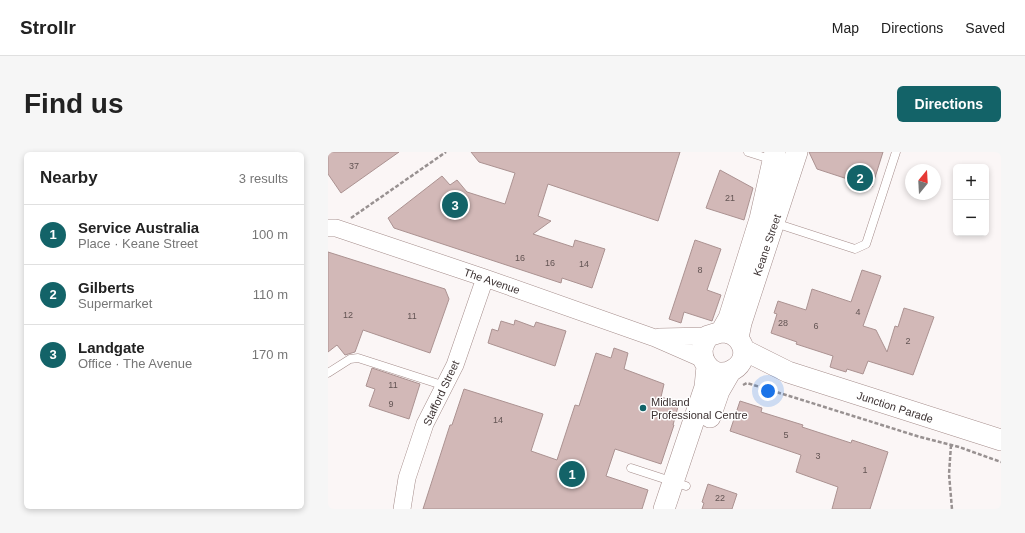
<!DOCTYPE html>
<html lang="en">
<head>
<meta charset="utf-8">
<style>
  :root { --surface:#fff; --page:#f6f6f6; --text:#222; --muted:#767676; --line:#e0e0e0; --accent:#136368 }
  body { margin:0; font-family:Helvetica,sans-serif; background:var(--page); color:var(--text) }
  .controls { position:absolute; right:12px; top:12px; display:grid; overflow:hidden; border-radius:6px; box-shadow:0 2px 6px #0003 }
  .controls button { width:36px; height:36px; display:grid; place-items:center; padding:0; border:0; border-bottom:1px solid var(--line); background:var(--surface); color:var(--text); font:20px sans-serif }
  .compass { position:absolute; left:577px; top:12px; width:36px; height:36px; border-radius:50%; background:var(--surface); box-shadow:0 2px 6px #0003; rotate:18deg }
  .you { position:absolute; left:440px; top:239px; width:14px; height:14px; margin:-10px; border:3px solid #fff; border-radius:50%; background:#1a73e8; box-shadow:0 0 0 6px #1a73e833 }
  .badge { display:grid; place-items:center; width:26px; height:26px; border-radius:50%; background:var(--accent); color:#fff; font-size:13px; font-weight:700 }
  .pin { position:absolute; translate:-50% -50%; border:2px solid #fff; box-shadow:0 1px 4px #0006 }
  .list { margin:0; padding:0; list-style:none }
  h2 { display:flex; justify-content:space-between; align-items:center; height:52px; margin:0; padding:0 16px; font-size:17px }
  h2 small { font-size:13px; font-weight:400; color:var(--muted) }
  .list li { display:grid; grid-template-columns:26px 1fr auto; gap:12px; align-items:center; box-sizing:border-box; height:60px; padding:0 16px; border-top:1px solid var(--line) }
  .list b { display:block; font-size:15px; white-space:nowrap }
  .list p { margin:0; font-size:13px; white-space:nowrap; color:var(--muted) }
  .list em { font-size:13px; font-style:normal; color:var(--muted) }
  .map { position:relative; flex:none; width:673px; height:357px; overflow:hidden; border-radius:6px }
  header { display:flex; align-items:center; gap:24px; box-sizing:border-box; height:56px; padding:0 20px; background:var(--surface); border-bottom:1px solid var(--line) }
  header strong { font-size:19px }
  nav { display:flex; gap:22px; margin-inline-start:auto; font-size:14px }
  .intro { display:flex; align-items:center; justify-content:space-between; box-sizing:border-box; height:96px; padding:0 24px }
  h1 { margin:0; font-size:28px }
  .button { padding:10px 18px; border-radius:6px; background:var(--accent); color:#fff; font-size:14px; font-weight:700 }
  main { display:flex; gap:24px; padding:0 24px }
  aside { flex:1; background:var(--surface); border-radius:6px; box-shadow:0 2px 6px #0003 }
  .map>svg:first-child { display:block }
  .building { fill:#d2b8b7; stroke:#ab9291 }
  .lines { fill:none; stroke-linecap:round; stroke-linejoin:round }
  .service-casing { stroke:#a58d8b; stroke-width:9 }
  .minor-casing { stroke:#a58d8b; stroke-width:18 }
  .tertiary-casing { stroke:#a58d8b; stroke-width:22 }
  .path { stroke:#989191; stroke-width:2.5; stroke-dasharray:4 2; stroke-linecap:butt }
  .service { stroke:#fff; stroke-width:8 }
  .minor { stroke:#fff; stroke-width:17 }
  .tertiary { stroke:#fff; stroke-width:21 }
  .poi-dot { fill:#136368; stroke:#fff; stroke-width:1.5 }
  .labels { text-anchor:middle; dominant-baseline:central; stroke-width:3; stroke-linejoin:round; paint-order:stroke }
  .number-label { font-size:9px; fill:#625453 }
  .street-label { font-size:11px; fill:#3c3232; stroke:#fff }
  .poi-label { font-size:11px; fill:#3c3232; stroke:#fff; text-anchor:start }
</style>
</head>
<body>
<header>
<strong>Strollr</strong>
<nav><a>Map</a><a>Directions</a><a>Saved</a></nav>
</header>
<div class="intro"><h1>Find us</h1><a class="button">Directions</a></div>
<main>
<aside>
<h2>Nearby<small>3 results</small></h2>
<ul class="list">
<li><span class="badge">1</span><div><b>Service Australia</b><p>Place · Keane Street</p></div><em>100 m</em></li>
<li><span class="badge">2</span><div><b>Gilberts</b><p>Supermarket</p></div><em>110 m</em></li>
<li><span class="badge">3</span><div><b>Landgate</b><p>Office · The Avenue</p></div><em>170 m</em></li>
</ul>
</aside>
<div class="map">
<svg width="673" height="357" viewBox="0 0 673 357">
  <rect width="100%" height="100%" fill="#fbf6f6"/>
  <path class="building" d="M0 0H71L13 41 0 22Z
    M143 0H352L330 69 220 32 210 64 223 69 205 82 245 95 247 88 277 97 264 136 234 126 233 131 66 76 60 66 114 24 122 33 129 28 139 40 177 52 187 21 151 10Z
    M481 0H555L544 35 489 17Z
    M392 18 425 36 416 68 378 56Z
    M367 88 393 97 379 138 393 143 384 169 356 160 353 171 341 167Z
    M0 100 117 137 121 147 102 201 35 178 27 200 17 203 9 193 0 200Z
    M534 118 553 124 535 174 548 178 559 200 567 174 570 175 576 156 606 165 585 223 540 209 535 222 519 217 518 220 502 215 505 204 468 192 469 190 443 181 449 162 446 161 450 149 478 158 484 137 523 150Z
    M187 168 206 175 208 170 238 179 227 214 160 191 164 177 170 179 173 169 186 173Z
    M286 196 300 201 296 217 336 232 333 245 351 251 345 273H346L333 312 287 297 278 324 320 338 314 357H95L122 273H124L136 237 215 262 203 299 229 308 247 253 251 254 268 201 283 206Z
    M44 216 92 232 81 267 41 254 47 237 38 234Z
    M412 249 434 256 433 260 475 273 474 275 523 291 524 288 560 300 542 357H504L510 335 468 320 473 303 402 279Z
    M380 332 409 342 404 357H374L376 351 374 350Z"/>
  <g class="lines">
    <g class="service-casing">
      <path id="service" d="M420 0 445 8
        M447 71 527 97 538 92 568 0
        M0 221 22 207 30 206 117 234
        M303 316 358 334"/>
    </g>
    <g class="minor-casing">
      <path id="minor" d="M0 76H8L157 126 327 186 375 207
        M331 185 380 184
        M74 357 79 326 97 272 127 213 157 126"/>
    </g>
    <g class="tertiary-casing">
      <path id="tertiary" d="M393 180 401 166 432 67 447 0
        M393 180C401 180 409 183 413 191 425 213 392 233 378 212 375 208 374 203 374 198 375 192 378 188 380 184Z
        M410 186 413 171 469 0
        M416 198 460 220 673 288
        M382 265 391 239 402 220
        M336 357 377 235 379 214"/>
    </g>
    <path class="path" d="M23 66 118 0
      M415 233 419 231 471 247 592 285 631 295 673 310
      M623 293 621 322 624 357"/>
    <use href="#service" class="service"/>
    <use href="#minor" class="minor"/>
    <use href="#tertiary" class="tertiary"/>
  </g>
  <circle class="poi-dot" cx="315" cy="256" r="4"/>
  <g class="labels">
    <g class="number-label">
      <text x="26" y="14">37</text>
      <text x="402" y="46">21</text>
      <text x="192" y="106">16</text>
      <text x="222" y="111">16</text>
      <text x="256" y="112">14</text>
      <text x="372" y="118">8</text>
      <text x="530" y="160">4</text>
      <text x="20" y="163">12</text>
      <text x="84" y="164">11</text>
      <text x="455" y="171">28</text>
      <text x="488" y="174">6</text>
      <text x="580" y="189">2</text>
      <text x="65" y="233">11</text>
      <text x="63" y="252">9</text>
      <text x="170" y="268">14</text>
      <text x="458" y="283">5</text>
      <text x="490" y="304">3</text>
      <text x="537" y="318">1</text>
      <text x="392" y="346">22</text>
    </g>
    <g class="street-label">
      <text transform="translate(439 93) rotate(-71)">Keane Street</text>
      <text transform="translate(164 129) rotate(19)">The Avenue</text>
      <text transform="translate(113 241) rotate(-65)">Stafford Street</text>
      <text transform="translate(567 255) rotate(18)">Junction Parade</text>
    </g>
    <g class="poi-label">
      <text x="323" y="250">Midland<tspan x="323" dy="13">Professional Centre</tspan></text>
    </g>
  </g>
</svg>
<div class="controls">
<button>+</button>
<button>−</button>
</div>
<svg class="compass" viewBox="-18 -18 36 36"><path d="M0-13l5 13h-10z" fill="#e53935"/><path d="M0 13l5-13h-10z" fill="#767676"/></svg>
<div class="you"></div>
<div class="pin badge" style="left:244px;top:322px">1</div>
<div class="pin badge" style="left:532px;top:26px">2</div>
<div class="pin badge" style="left:127px;top:53px">3</div>
</div>
</main>
</body>
</html>
